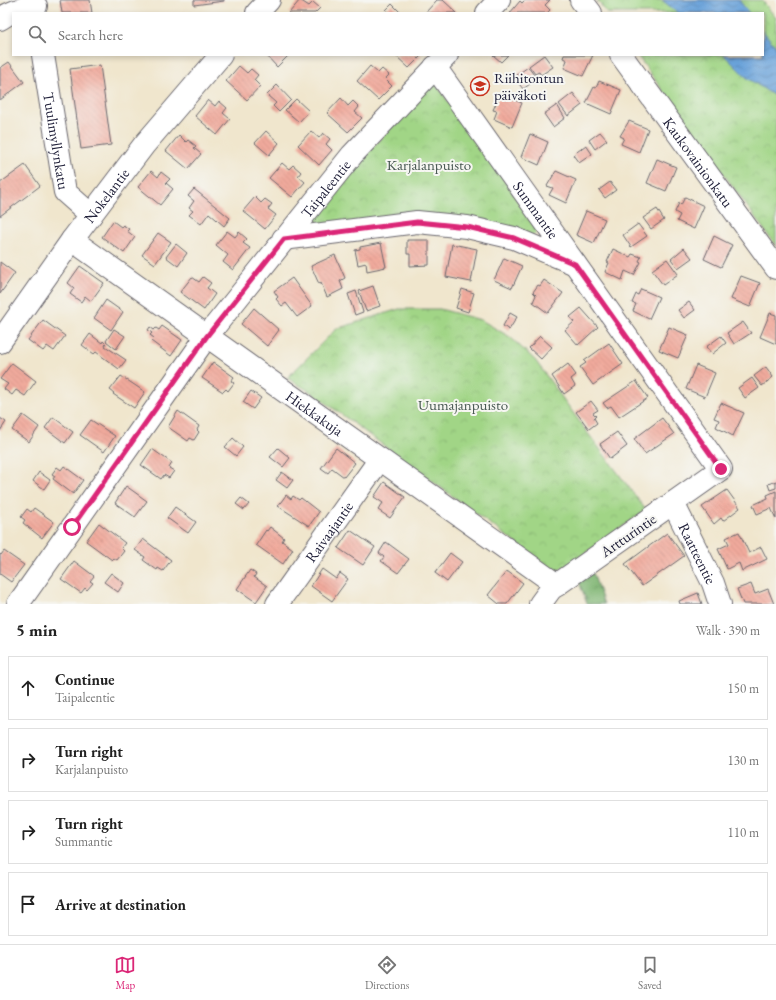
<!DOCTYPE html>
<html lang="en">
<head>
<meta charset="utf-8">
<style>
  :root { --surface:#fff; --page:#f2f2f2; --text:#222; --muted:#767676; --line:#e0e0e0; --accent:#db2777 }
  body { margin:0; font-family:"EB Garamond",serif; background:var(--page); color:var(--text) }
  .stop { position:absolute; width:12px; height:12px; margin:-9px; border:3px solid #db2777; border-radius:50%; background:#fff }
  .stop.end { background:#db2777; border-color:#fff; box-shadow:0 1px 4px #0008 }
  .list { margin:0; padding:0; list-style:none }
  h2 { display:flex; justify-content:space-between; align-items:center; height:52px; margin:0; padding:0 16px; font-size:17px }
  h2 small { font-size:13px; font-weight:400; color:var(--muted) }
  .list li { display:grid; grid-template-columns:26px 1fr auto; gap:12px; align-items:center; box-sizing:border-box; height:64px; margin:0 8px 8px; padding:0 8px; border:1px solid var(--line); border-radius:0px }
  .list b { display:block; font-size:15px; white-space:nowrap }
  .list p { margin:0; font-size:13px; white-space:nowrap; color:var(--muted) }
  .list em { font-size:13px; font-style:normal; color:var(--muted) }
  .icon { flex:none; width:22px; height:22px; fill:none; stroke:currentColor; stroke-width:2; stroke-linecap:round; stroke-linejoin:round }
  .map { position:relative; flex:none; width:776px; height:604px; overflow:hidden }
  .search { position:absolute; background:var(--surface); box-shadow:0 2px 6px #0003; left:12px; right:12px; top:12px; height:44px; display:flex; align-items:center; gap:10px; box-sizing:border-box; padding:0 14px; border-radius:0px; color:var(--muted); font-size:15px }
  .sheet { height:340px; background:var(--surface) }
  nav { display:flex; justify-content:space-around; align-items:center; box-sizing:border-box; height:56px; border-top:1px solid var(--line); background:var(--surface); font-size:11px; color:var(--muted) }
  nav a { display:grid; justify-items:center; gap:2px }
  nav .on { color:var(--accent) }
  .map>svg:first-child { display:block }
  .forest { fill:url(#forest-crowns); stroke:#516c57 }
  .park { fill:url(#park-crowns); stroke:#627c60 }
  .water { fill:url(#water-waves); stroke:#46628a }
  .building { fill:url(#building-back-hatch) }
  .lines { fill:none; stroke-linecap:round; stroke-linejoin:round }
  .minor-casing { stroke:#6a676e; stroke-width:24 }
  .minor { stroke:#fff; stroke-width:22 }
  .route { stroke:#db2777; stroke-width:5 }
  .labels { text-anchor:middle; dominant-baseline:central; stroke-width:4; stroke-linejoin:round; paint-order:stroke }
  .poi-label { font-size:15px; fill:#22223b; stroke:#f6f6f2; text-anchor:start }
  .street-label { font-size:15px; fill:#22223b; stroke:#f6f6f2 }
  .park-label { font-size:15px; fill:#485852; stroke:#f6f6f2 }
</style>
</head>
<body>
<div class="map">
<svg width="776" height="604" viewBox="0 0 776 604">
  <defs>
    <pattern id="forest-crowns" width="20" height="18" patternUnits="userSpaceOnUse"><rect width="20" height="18" fill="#80b673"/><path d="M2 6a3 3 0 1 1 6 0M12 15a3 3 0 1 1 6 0" fill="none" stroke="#689460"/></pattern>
    <pattern id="park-crowns" width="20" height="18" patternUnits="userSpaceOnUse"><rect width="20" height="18" fill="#a1d586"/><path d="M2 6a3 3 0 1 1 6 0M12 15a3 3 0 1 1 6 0" fill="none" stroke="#8ab775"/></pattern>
    <pattern id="water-waves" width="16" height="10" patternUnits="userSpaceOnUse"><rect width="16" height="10" fill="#6ba3da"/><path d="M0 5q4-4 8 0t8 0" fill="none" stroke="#5884b2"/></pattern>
    <pattern id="building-back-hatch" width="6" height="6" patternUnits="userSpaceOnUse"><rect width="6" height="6" fill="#f1aa9c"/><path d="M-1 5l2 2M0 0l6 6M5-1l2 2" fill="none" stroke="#ce9287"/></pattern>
  </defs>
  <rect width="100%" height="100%" fill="#f6f6f2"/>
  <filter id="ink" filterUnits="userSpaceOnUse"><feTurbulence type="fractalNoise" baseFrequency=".025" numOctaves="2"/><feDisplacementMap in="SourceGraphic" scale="8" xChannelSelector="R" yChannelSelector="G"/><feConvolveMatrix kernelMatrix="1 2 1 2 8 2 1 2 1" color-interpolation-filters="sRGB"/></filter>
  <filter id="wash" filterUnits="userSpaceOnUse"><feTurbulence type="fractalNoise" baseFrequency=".012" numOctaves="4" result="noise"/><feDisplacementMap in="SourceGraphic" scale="16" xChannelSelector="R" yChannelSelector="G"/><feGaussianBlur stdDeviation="0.9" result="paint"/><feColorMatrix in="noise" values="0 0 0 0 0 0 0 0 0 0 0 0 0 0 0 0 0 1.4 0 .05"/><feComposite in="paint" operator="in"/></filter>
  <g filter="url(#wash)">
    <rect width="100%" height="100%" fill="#f0e6cd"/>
    <path class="forest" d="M593 573 604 604H587L578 579Z"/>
    <path class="park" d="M597 0H762L776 18V246L637 55H763V13H607Z
      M432 79 539 227 537 232 532 236 314 226 311 219Z
      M399 309H440L481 320 510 337 535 360 587 432 646 510 566 567 558 570 550 568 311 392 287 378 336 329Z"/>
    <path class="water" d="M662 0H739L749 13H678Z
      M763 31 776 47V97L746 77 724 55H763Z"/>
    <g id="blocks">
      <path class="building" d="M60 0H90L92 13H62Z
        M194 0H224V1L194 5Z
        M300 0 309 6 313 2 320 8 315 13H289Z
        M437 0H443L457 13H428L426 12Z
        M525 0H550L545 5 550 10 547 13H510L520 1 522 3Z
        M392 4 401 13H390L386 10Z
        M266 55H289L277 67Z
        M395 55H422L409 68Z
        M493 55H508L501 62Z
        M544 55 553 67 541 75 539 72 535 74 529 66Z
        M564 55H593L583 76 564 68 567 60 563 58Z
        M9 62 24 82 0 100V68Z
        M100 65 111 145 81 149 70 69Z
        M239 66 247 73 251 69 258 75 254 80 260 86 247 100 226 81Z
        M370 66 378 73 382 69 389 75 385 79 392 86 378 100 357 81Z
        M528 67 537 79 523 89 514 77Z
        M599 81 621 90 611 114 586 103 594 87 596 88Z
        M277 85 291 100 279 112 273 106 276 103 267 95Z
        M573 93 582 105 568 116 559 104Z
        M500 94 522 103 512 127 494 119 497 111 493 110Z
        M341 98 348 106 353 101 359 107 355 112 362 118 348 132 327 113Z
        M296 99 309 111 299 122 285 110Z
        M208 100 215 106 219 101 227 108 223 113 230 119 217 135 195 116Z
        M557 105 565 118 553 127 544 114Z
        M629 121 648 129 639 152 621 144 624 138 620 136Z
        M266 131 279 143 269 155 255 143Z
        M311 131 319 138 323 133 330 139 326 144 332 150 319 165 298 145Z
        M600 132 607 140 595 149 589 140Z
        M530 134 548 142 539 165 521 157Z
        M179 135 186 142 188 140 196 146 194 148 201 154 188 169 166 151Z
        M586 145 592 154 579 163 573 155Z
        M657 159 676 167 666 191 647 183Z
        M282 163 289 169 293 165 301 172 298 176 305 182 292 197 269 178Z
        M25 165 40 186 0 216V183Z
        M151 171 158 177 161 172 170 179 166 183 173 189 160 205 138 187Z
        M556 171 576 180 566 203 549 195 553 188 547 186Z
        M610 182 616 190 605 198 599 190Z
        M194 189 230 218 224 226 209 213 201 224 189 215 193 211 189 208 194 201 188 196Z
        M255 197 261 203 265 199 272 204 268 209 276 215 265 229 243 211Z
        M685 197 704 206 694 229 677 221 680 215 675 212 679 203 681 205Z
        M657 209 664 220 651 229 643 218Z
        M586 211 605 219 594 243 576 235Z
        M113 221 121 227 123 225 129 229 127 231 135 237 124 253 102 237Z
        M638 224 647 236 631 247 623 235Z
        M227 231 235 237 239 232 247 239 243 243 250 248 233 270 223 262 228 255 216 245Z
        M158 233 171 242 155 264 142 255Z
        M714 236 732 245 721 267 704 259Z
        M407 240H429V265L410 266V254H407Z
        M381 243 386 267 367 271 366 263 358 265 355 250 360 249V247Z
        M176 244 187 253 178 266 166 257Z
        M452 244 477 249 471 282 446 277Z
        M684 248 692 258 678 268 671 259Z
        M613 249 630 257 632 254 641 257 639 261 641 262 634 275 625 271 622 280 605 272 609 263 607 262Z
        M335 255 345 278 340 281 343 289 327 297 321 283 319 284 311 266Z
        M504 258 522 266 512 288 494 280Z
        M667 259 678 274 663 285 652 270Z
        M0 262 15 273 0 294Z
        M80 266 104 283 91 301 85 296 81 302 70 294 74 288 68 283Z
        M741 276 760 283 750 307 731 299Z
        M192 277 199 282 203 277 211 283 207 288 215 294 204 310 180 292Z
        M292 278 312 306 297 317 286 303 282 306 276 299 278 297 274 291Z
        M544 280 563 293 548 313 533 302 536 295 533 292 538 285 540 286Z
        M373 286 380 306 366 311 359 291Z
        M462 289 474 293 468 312 456 308Z
        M641 289 659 297 649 319 633 311 636 304 632 303 636 294 638 295Z
        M356 291 363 312 355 315 348 294Z
        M106 300 123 312 111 330 94 318Z
        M689 302 695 310 684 318 678 310Z
        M254 308 279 330 267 346 241 324Z
        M581 308 598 327 578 345 565 330 574 322 570 317Z
        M510 313 517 317 509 330 503 326Z
        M770 313 776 315V344L760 337Z
        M43 320 65 336 54 351 47 346 43 351 28 340Z
        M743 322 751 333 734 344 727 333Z
        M162 326 182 340 171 356 151 341 154 338 150 335 152 333 148 330 150 327 154 330 156 328 159 330Z
        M669 327 688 335 678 358 659 350Z
        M114 329 125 336 116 349 106 341Z
        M90 334 102 343 103 341 106 344 105 346 126 360 119 369 96 352 94 354 82 345Z
        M540 336 552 347 541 359 529 348Z
        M721 336 726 343 712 354 706 347Z
        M609 343 623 364 593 385 580 367 586 363 584 361Z
        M213 362 234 377 231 381 234 383 228 391 226 389 223 392 202 378Z
        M12 363 36 381 25 396 16 390 12 395 4 389 8 384 0 379Z
        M568 364 576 375 571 379 575 386 564 394 552 376Z
        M696 365 715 373 705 397 686 389Z
        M766 367 773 377 762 386 754 376Z
        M121 376 145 392 134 408 113 394 114 393 110 390Z
        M752 378 759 388 745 398 738 388Z
        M636 381 648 398 619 417 611 406 607 408 603 403Z
        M251 391 261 398 253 409 243 402Z
        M591 401 598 410 593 413 596 416 594 418 597 423 589 429 576 412Z
        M721 403 744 413 733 436 716 427 719 420 714 418Z
        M178 411 199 426 197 430 199 432 194 440 190 438 188 441 168 427Z
        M23 415 39 427 29 442 12 430Z
        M53 417 73 432 65 443 45 428Z
        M0 418 6 422 0 431Z
        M662 418 674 434 645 454 634 439Z
        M91 420 115 436 104 452 80 435Z
        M617 432 627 446 610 459 600 444Z
        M233 438 243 447 236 456 225 447Z
        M278 448 290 458 283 467 270 457Z
        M336 448 355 463 344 477 332 468 328 473 321 468Z
        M152 449 172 463 169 468 174 471 169 478 164 475 161 479 141 465Z
        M64 466 83 480 73 494 53 479 55 476 52 474 57 467 61 470Z
        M39 472 50 480 44 489 33 481Z
        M282 472 293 480 287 488 276 480Z
        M776 481V488L770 490 768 484Z
        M384 482 405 497 390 518 378 510 383 503 374 497Z
        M126 486 147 501 135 517 115 503Z
        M727 490 740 508 723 521 721 518 714 524 702 507Z
        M776 491V519L771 508 757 514 753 505 768 498 767 495Z
        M286 495 291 499 293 496 299 500 301 498 319 512 309 526 278 506Z
        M241 498 249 504 244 510 236 504Z
        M175 507 196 522 188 533 167 518Z
        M34 508 54 522 42 538 23 523 25 520 21 517 27 509 31 512Z
        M99 523 125 543 121 548 124 551 117 560 114 558 112 560 86 541Z
        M270 527 284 538 282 541 293 549 283 564 256 545 266 530 267 531Z
        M350 530 375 547 363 565 338 548Z
        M739 532 749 553 761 547 767 559 742 571 739 563 727 569 718 549 729 544 726 538Z
        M667 533 684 556 642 586 625 564Z
        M143 539 171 560 163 571 158 568 157 570 143 560 145 557 135 550Z
        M386 542 409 559 398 573 381 561 384 557 379 553Z
        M4 551 24 565 11 582 0 574V554L1 555Z
        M450 553 462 562 447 582 435 573Z
        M74 561 94 576 90 581 93 583 87 590 85 588 81 593 61 579Z
        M322 569 336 579 340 573 348 579 332 601 311 586Z
        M250 570 256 574 254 577 267 586 256 602 237 589Z
        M507 571 523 583 507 604H499L488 595Z
        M111 573 124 583 118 592 104 582Z
        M751 584 755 594 768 589 774 604H743L737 589Z
        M698 593 702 604H680L679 601Z"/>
    </g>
  </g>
  <g filter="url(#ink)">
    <use href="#blocks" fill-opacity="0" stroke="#6a676e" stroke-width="1"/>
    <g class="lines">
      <g class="minor-casing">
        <g id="minor">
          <path d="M581 0 591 13"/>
          <path d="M257 13 269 0"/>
          <path d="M487 13 499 0"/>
          <path d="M0 19C11 11 23 8 36 6"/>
          <path id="s1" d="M43 55 65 192 91 215"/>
          <path id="s2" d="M621 55 776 268"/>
          <path id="s3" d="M435 67 721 469 551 589 540 604"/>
          <path d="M283 239 417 222 467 227 514 238 575 264"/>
          <path id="s4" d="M72 240 557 585"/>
          <path id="s5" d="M0 342 72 240 144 145 221 55"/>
          <path id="s6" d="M673 503 713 583 720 604"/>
          <path id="s7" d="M18 604 207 336 352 155 447 55"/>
          <path id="s8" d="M277 604 380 459"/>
        </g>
      </g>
      <use href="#minor" class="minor"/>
    </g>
  </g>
  <g class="lines" filter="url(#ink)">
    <path class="route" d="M72 527 207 336 284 239 417 222 467 227 514 238 575 264 721 469"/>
  </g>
  <defs>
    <g id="school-ring" transform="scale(1)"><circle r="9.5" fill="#f6f6f2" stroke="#c8321e" stroke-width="1.5"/><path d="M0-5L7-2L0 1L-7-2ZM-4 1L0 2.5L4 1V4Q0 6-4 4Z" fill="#c8321e"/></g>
  </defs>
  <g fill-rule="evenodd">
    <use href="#school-ring" x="480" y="86"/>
  </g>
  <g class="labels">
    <g class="poi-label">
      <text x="494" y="77">Riihitontun<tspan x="494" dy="17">päiväkoti</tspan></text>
    </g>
    <g class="street-label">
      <text stroke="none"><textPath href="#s1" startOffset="87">Tuulimyllynkatu</textPath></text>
      <text stroke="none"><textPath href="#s2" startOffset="132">Kaukovainionkatu</textPath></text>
      <text stroke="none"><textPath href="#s7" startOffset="517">Taipaleentie</textPath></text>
      <text stroke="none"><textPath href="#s5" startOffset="181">Nokelantie</textPath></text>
      <text stroke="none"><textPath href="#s3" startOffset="175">Summantie</textPath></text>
      <text stroke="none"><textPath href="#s4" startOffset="298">Hiekkakuja</textPath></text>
      <text stroke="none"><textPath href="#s8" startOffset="89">Raivaajantie</textPath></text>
      <text transform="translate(628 535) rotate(-35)">Artturintie</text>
      <text stroke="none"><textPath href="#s6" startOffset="56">Raatteentie</textPath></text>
    </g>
    <g class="park-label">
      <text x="429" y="164">Karjalanpuisto</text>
      <text x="463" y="404">Uumajanpuisto</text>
    </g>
  </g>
</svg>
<div class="stop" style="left:72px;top:527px"></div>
<div class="stop end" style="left:721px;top:469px"></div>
<div class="search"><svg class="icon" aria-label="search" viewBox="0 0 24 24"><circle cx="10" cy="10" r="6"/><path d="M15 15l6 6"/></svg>Search here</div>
</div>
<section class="sheet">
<h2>5 min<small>Walk · 390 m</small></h2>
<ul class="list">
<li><svg class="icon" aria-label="ahead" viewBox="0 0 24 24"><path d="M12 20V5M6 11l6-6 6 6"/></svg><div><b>Continue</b><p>Taipaleentie</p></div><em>150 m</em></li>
<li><svg class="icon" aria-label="right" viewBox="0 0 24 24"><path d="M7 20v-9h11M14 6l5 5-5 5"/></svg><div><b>Turn right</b><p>Karjalanpuisto</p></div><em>130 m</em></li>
<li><svg class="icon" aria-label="right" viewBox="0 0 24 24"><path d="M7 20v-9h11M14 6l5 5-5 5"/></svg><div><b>Turn right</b><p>Summantie</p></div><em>110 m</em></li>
<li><svg class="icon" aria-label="arrive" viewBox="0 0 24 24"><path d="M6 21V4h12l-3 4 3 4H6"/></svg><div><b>Arrive at destination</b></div></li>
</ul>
</section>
<nav>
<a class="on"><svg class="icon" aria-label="map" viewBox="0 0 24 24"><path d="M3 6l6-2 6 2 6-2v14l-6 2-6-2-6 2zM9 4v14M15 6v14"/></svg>Map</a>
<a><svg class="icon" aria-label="directions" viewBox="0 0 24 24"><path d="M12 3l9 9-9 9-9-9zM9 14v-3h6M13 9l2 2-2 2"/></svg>Directions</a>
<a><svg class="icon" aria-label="saved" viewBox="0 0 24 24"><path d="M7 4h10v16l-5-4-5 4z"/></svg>Saved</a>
</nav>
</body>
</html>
